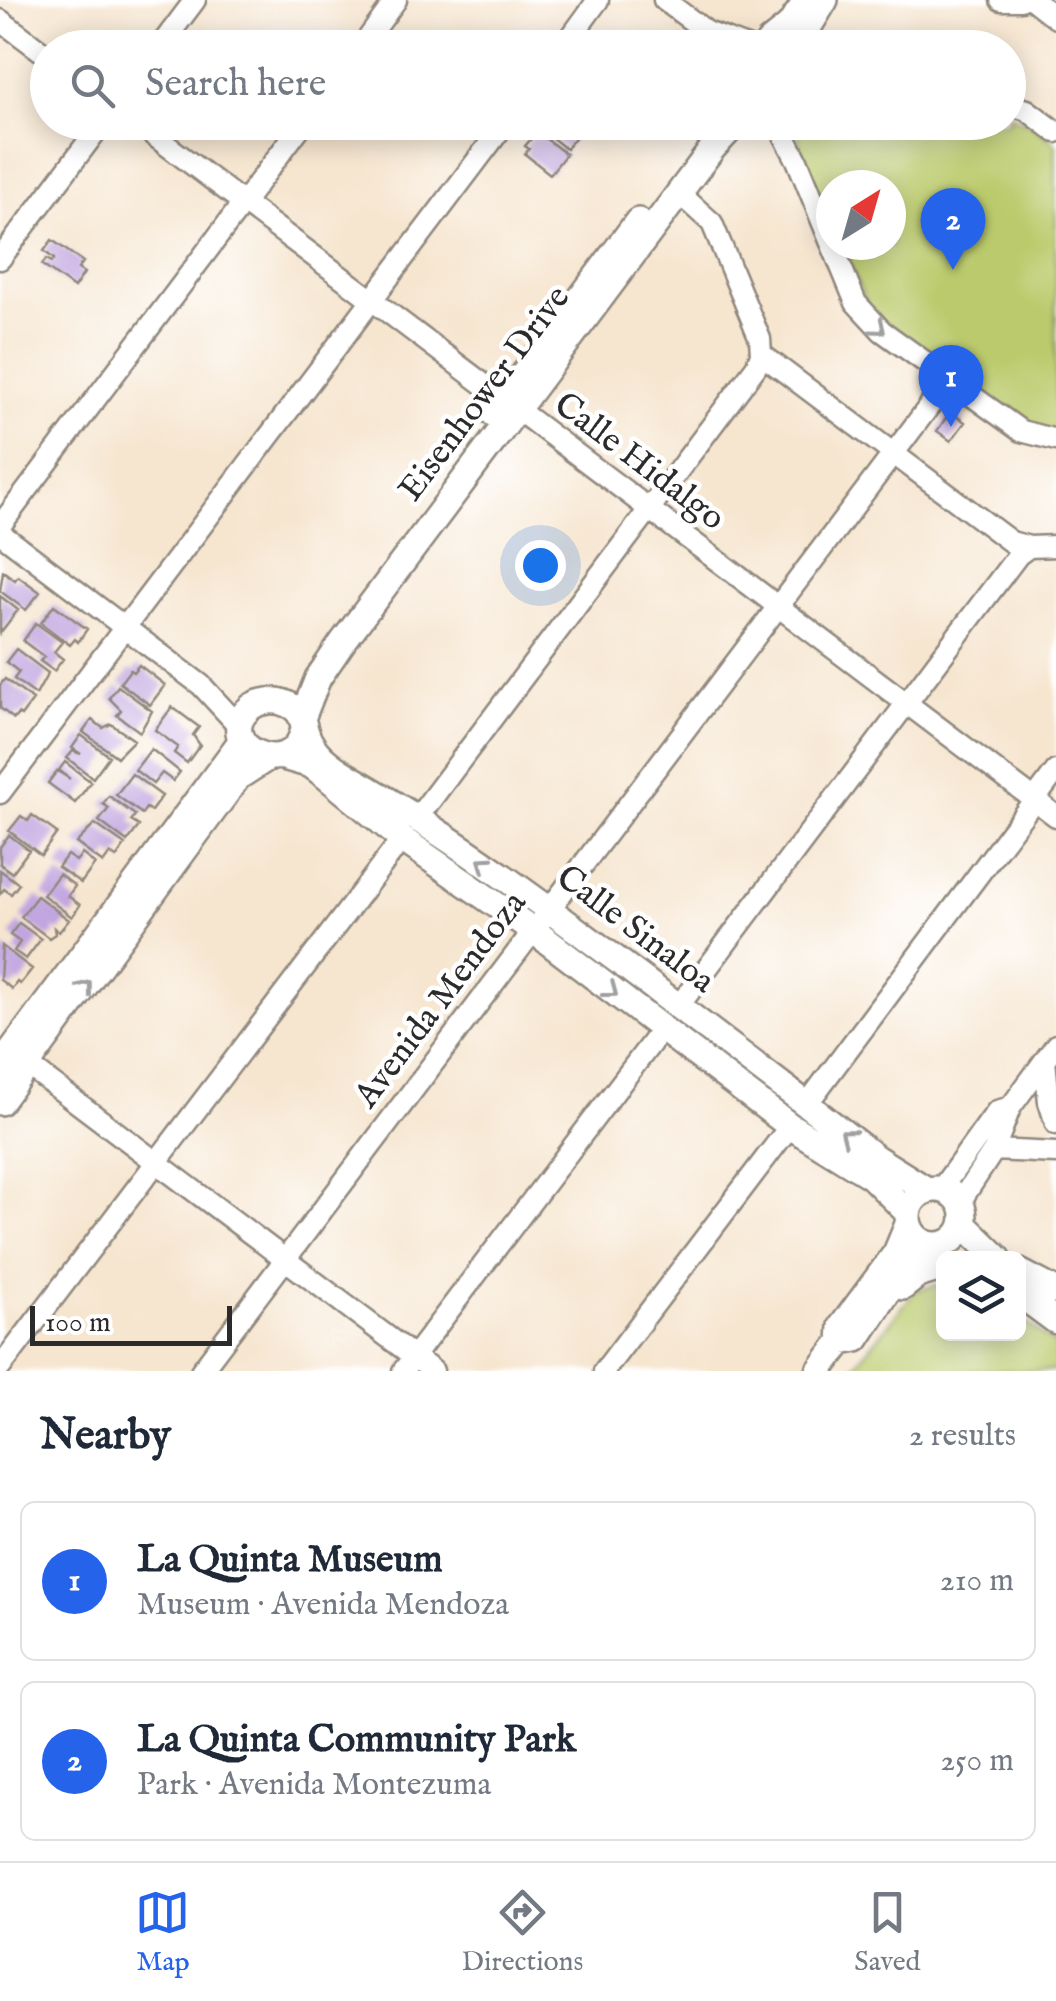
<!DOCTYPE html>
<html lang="en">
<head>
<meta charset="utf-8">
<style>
  :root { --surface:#fff; --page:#f6f6f7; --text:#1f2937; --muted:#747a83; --line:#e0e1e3; --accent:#2563eb }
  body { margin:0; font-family:"IM FELL English",serif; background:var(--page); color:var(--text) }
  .controls { position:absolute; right:30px; bottom:30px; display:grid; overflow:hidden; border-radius:15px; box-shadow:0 5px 25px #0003 }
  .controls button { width:90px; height:90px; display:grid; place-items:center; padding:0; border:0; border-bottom:2px solid var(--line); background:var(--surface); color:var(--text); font:50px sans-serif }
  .compass { position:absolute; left:816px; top:170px; width:90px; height:90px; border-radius:50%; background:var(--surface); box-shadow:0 5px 25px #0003; rotate:37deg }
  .scale { position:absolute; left:30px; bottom:25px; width:202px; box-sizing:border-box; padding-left:10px; border:5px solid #2b2b2b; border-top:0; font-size:28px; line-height:35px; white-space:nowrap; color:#2b2b2b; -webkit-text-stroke:8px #fff; paint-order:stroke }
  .you { position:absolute; left:540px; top:565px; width:35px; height:35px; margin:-25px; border:8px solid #fff; border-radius:50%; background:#1a73e8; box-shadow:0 0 0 15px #1a73e833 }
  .badge { display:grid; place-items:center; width:65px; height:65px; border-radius:50%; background:var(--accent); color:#fff; font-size:32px; font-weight:700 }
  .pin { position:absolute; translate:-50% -82px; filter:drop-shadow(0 2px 5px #0008) }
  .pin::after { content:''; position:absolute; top:52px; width:35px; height:30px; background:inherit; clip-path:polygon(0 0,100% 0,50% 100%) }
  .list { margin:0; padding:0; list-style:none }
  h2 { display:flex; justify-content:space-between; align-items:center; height:130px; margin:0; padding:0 40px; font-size:42px }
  h2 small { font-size:32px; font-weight:400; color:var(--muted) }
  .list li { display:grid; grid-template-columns:65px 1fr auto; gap:30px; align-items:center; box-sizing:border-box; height:160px; margin:0 20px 20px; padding:0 20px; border:2px solid var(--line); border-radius:15px }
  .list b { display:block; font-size:38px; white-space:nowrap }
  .list p { margin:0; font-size:32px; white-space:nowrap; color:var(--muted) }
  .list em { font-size:32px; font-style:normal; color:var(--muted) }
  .icon { flex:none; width:55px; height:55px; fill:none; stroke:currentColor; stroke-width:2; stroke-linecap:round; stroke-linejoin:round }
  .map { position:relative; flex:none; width:1056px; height:1371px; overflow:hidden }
  .search { position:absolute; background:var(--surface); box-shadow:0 5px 25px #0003; left:30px; right:30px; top:30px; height:110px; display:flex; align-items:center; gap:25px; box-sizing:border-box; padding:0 35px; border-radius:55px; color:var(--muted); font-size:38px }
  .sheet { height:490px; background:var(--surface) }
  nav { display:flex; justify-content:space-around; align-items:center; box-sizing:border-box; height:140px; border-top:2px solid var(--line); background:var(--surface); font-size:28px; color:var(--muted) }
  nav a { display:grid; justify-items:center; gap:5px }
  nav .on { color:var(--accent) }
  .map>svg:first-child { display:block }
  .green { fill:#bbca6c; stroke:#737a4c; stroke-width:2.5 }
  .building { fill:#c1a5e0 }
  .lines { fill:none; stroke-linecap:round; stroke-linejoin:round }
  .minor-casing { stroke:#90887d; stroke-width:25 }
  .major-casing { stroke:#90887d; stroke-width:30 }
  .minor { stroke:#fff; stroke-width:20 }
  .major { stroke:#fff; stroke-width:25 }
  .oneway { stroke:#a0a0a0 }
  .labels { text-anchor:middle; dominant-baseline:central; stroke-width:9; stroke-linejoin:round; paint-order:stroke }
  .street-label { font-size:35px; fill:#2b2b2b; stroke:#fff }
</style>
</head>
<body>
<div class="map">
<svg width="1056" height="1371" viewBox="0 0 1056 1371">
  <rect width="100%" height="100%" fill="#fff"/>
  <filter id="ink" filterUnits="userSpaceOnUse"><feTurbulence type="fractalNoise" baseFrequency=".01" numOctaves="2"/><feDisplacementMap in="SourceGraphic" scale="20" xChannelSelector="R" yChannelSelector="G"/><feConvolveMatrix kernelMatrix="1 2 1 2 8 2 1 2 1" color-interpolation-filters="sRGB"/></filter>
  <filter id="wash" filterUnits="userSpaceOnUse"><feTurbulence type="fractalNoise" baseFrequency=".0048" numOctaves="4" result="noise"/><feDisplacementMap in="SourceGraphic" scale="40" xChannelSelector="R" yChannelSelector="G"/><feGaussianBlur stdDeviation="2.25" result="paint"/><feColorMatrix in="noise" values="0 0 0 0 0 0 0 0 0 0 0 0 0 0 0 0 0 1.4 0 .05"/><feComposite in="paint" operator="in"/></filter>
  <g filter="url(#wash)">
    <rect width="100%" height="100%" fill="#f6e5cf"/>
    <path class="green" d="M1009 115 1033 126 1056 144V433L1029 428 880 320 869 308 840 245H891V185H831V224C819 195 790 153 801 123L1008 122Z
      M943 1284 944 1334H1018L1019 1318 1056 1345V1371H851L916 1290Z"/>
    <g id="blocks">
      <path class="building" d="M544 122H574L582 129 566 149 540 128Z
        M537 132 566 154 550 174 525 154 529 149 525 146Z
        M52 240 83 262 78 269 84 273 74 288 42 265 46 259 52 262 54 259 44 251Z
        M950 412 965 422 951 441 937 431Z
        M3 571 15 580 18 576 40 592 26 610 0 591Z
        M0 596 18 610 0 633Z
        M54 605 87 629 78 642 75 639 70 645 41 623Z
        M36 623 62 642 54 652 63 659 54 671 40 661 44 657 23 641Z
        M16 649 48 673 36 695 14 679 19 672 6 662Z
        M139 665 165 685 150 705 120 683 130 670 133 672Z
        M5 679 33 700 21 716 18 714 14 719 0 708V685Z
        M118 686 152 711 140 732 117 715 121 710 109 698Z
        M172 707 199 727 193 735 200 745 187 763 174 753 178 747 155 730Z
        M92 720 103 728 111 724 134 740 117 757 83 732Z
        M81 735 109 756 93 778 67 758 73 751 81 754 72 748Z
        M151 749 180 772 173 781 162 773 153 784 135 770Z
        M65 762 91 782 75 803 48 783 57 771 70 779 59 770Z
        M132 774 162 796 151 811 146 808 142 814 116 795Z
        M109 796 135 815 131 821 139 826 127 842 99 821 109 808 103 804Z
        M32 815 57 833 41 855 9 831 21 816 28 821Z
        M95 824 125 845 116 858 110 853 103 863 76 843Z
        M9 835 29 850 12 873 0 864V847Z
        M82 854 95 864 81 883 58 867 67 855 76 861Z
        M0 870 19 884 11 894 4 889 0 894Z
        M59 874 75 886 68 896 80 905 72 917 43 895Z
        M37 896 69 920 59 932 54 928 55 934 49 938 21 917Z
        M19 923 41 939 26 959 14 951 20 942 10 935Z
        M2 946 32 969 20 984 17 982 12 989 0 980Z"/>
    </g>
  </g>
  <g filter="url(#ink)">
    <use href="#blocks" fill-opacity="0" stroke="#90887d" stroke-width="2.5"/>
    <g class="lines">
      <g class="minor-casing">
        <path id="minor" d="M664 0 707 32 749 48
          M1001 0H1021
          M1033 0 1056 18
          M0 20 48 56
          M159 48 195 0
          M361 48 396 0
          M563 48 598 0
          M1008 104 1027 110 1056 132
          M136 122 1056 816
          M777 122 797 160 831 243
          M832 245 856 303 882 331 1021 431 1056 440
          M0 259 103 122
          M761 354 1011 542 1029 547
          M0 526 304 122
          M0 533 201 685 239 726
          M0 793 506 122
          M418 817 756 367 761 354 760 339 712 223 679 193
          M678 1007 1018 555 1029 547 1056 546
          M18 1058 433 1371
          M1045 1060 1049 1102 1056 1124
          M807 1104 1056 771
          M994 1150 1056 1153
          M941 1189 997 1111 1008 1108
          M960 1202 994 1150 1010 1108 1056 1045
          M0 1368 402 839
          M201 1371 949 380
          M403 1371 662 1029
          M604 1371 790 1126"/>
      </g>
      <g class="major-casing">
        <path id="major" d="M769 42 789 26 807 0
          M800 48 805 33 825 0
          M494 414 638 221
          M303 716 318 678 342 643 712 149 737 122
          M304 728C294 787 207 743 251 707 261 700 276 699 287 704 306 712 301 725 309 740 318 758 337 770 354 780 459 841 556 914 653 987 727 1044 802 1100 876 1158L927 1190
          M280 756 311 765 327 777 402 839 534 931 790 1126 871 1176 908 1213
          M0 1066 242 740
          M0 1102 238 777 269 757
          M908 1217a28 28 0 1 1 56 0a28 28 0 1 1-56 0Z
          M964 1225 998 1258
          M1018 1271 1056 1291
          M903 1287 918 1275 944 1267
          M1018 1293 1056 1321
          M841 1342 857 1339 903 1269 930 1245
          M819 1371 841 1342 842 1326 896 1253 908 1224"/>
      </g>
      <use href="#minor" class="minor"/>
      <use href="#major" class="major"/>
    </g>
    <defs><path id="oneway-chevron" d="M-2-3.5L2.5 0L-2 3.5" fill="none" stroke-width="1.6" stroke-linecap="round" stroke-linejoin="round" transform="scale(2.5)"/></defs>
    <g class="oneway">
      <use href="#oneway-chevron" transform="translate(879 328) rotate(40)"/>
      <use href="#oneway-chevron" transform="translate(484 863) rotate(-145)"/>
      <use href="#oneway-chevron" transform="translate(86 987) rotate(-53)"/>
      <use href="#oneway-chevron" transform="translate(611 991) rotate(37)"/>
      <use href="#oneway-chevron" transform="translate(847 1135) rotate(-142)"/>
    </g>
  </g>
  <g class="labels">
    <g class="street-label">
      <text transform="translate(485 394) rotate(-53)">Eisenhower Drive</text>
      <text transform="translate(639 462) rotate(37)">Calle Hidalgo</text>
      <text transform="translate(635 930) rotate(37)">Calle Sinaloa</text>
      <text transform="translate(441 1000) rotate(-53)">Avenida Mendoza</text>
    </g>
  </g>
</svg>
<div class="controls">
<button><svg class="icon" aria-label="layers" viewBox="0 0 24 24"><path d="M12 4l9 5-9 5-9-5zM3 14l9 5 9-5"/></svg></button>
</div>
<svg class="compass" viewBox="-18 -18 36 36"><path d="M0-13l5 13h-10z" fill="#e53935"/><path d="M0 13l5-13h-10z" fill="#747a83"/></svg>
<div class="scale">100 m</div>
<div class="you"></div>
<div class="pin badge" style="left:951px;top:427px">1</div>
<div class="pin badge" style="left:953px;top:270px">2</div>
<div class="search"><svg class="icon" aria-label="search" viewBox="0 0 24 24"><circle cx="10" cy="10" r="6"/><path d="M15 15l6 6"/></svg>Search here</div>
</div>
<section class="sheet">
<h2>Nearby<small>2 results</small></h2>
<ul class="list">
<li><span class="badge">1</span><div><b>La Quinta Museum</b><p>Museum · Avenida Mendoza</p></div><em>210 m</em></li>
<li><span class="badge">2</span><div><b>La Quinta Community Park</b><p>Park · Avenida Montezuma</p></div><em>250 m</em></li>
</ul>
</section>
<nav>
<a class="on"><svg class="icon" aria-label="map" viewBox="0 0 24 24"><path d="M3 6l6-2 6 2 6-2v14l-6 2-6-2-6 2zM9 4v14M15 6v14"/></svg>Map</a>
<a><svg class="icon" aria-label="directions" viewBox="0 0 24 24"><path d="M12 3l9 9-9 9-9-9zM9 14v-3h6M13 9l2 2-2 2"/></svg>Directions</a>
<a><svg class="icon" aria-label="saved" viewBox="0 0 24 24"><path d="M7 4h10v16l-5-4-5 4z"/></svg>Saved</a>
</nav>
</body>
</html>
